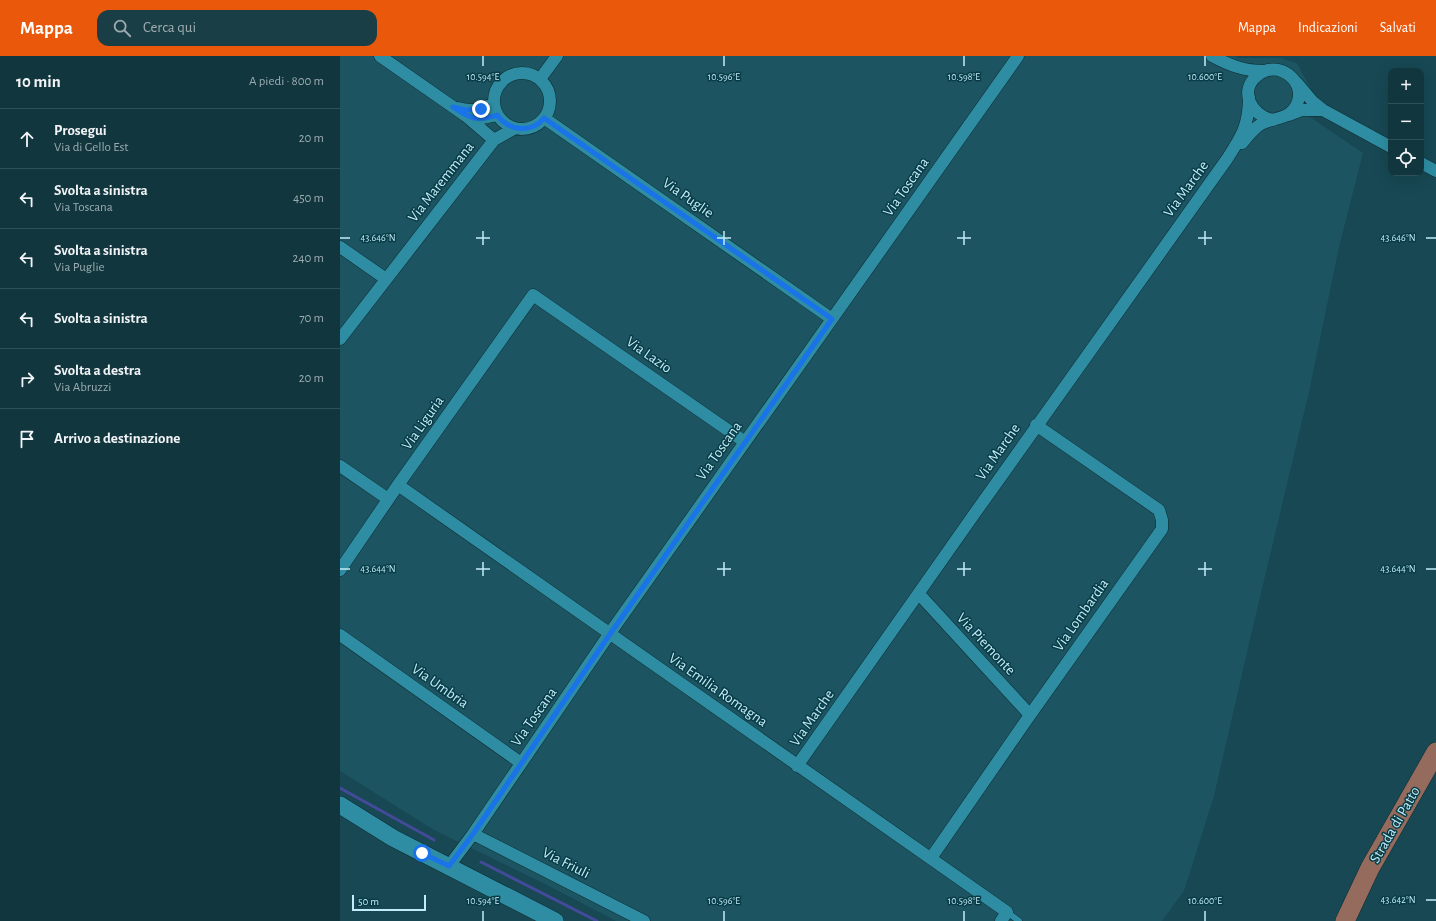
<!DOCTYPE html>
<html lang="it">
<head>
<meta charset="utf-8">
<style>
  :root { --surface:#11363e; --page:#1a3e45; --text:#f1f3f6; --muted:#9cabb0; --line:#305058; --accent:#ea580c }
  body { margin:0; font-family:"Alegreya Sans",sans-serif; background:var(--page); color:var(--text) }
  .controls { position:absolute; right:12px; top:12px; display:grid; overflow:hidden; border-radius:8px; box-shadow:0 4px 16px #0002 }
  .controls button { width:36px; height:36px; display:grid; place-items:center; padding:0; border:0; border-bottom:1px solid var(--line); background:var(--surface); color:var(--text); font:20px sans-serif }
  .scale { position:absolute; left:12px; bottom:10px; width:74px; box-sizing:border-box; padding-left:4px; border:2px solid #c2ecf7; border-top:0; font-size:11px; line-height:14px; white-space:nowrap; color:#c2ecf7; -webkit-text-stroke:3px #083d48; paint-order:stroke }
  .stop { position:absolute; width:12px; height:12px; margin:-9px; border:3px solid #1a73e8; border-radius:50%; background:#fff }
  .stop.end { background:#1a73e8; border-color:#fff; box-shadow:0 1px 4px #0008 }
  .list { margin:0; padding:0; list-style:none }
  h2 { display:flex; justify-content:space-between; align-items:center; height:52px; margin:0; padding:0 16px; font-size:17px }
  h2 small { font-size:13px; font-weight:400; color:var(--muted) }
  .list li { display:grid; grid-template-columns:26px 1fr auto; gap:12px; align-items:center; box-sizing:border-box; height:60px; padding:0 16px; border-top:1px solid var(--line) }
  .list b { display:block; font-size:15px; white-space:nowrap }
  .list p { margin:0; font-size:13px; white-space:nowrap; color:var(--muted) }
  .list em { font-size:13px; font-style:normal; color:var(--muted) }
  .icon { flex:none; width:22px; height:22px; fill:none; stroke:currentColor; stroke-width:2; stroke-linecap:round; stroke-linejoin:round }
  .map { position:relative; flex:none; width:1096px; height:865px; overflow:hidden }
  header { display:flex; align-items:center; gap:24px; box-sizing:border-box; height:56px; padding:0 20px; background:var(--accent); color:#fff }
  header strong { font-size:19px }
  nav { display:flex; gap:22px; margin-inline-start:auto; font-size:14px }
  .search { width:280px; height:36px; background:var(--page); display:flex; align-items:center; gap:10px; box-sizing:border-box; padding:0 14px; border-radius:12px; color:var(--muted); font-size:15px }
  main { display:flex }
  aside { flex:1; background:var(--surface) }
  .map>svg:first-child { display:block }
  .built { fill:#1c5461 }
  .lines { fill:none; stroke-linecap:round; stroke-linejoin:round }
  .stream { stroke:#434a99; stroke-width:3 }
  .lane-casing { stroke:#0f2c33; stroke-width:7 }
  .street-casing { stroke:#0f2c33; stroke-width:13 }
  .secondary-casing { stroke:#0f2c33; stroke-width:18 }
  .primary-casing { stroke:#0f2c33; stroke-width:20 }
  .lane { stroke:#2e8da2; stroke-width:6 }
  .street { stroke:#2e8da2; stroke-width:12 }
  .secondary { stroke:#2e8da2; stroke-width:17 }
  .primary { stroke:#956b5e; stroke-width:19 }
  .route { stroke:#1a73e8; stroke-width:5 }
  .ticks { fill:none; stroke:#c2ecf7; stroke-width:1.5 }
  .labels { text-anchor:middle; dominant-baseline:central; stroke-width:3; stroke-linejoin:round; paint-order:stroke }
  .street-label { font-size:15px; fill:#c2ecf7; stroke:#083d48 }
  .ticks-label { font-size:10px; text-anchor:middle; fill:#c2ecf7; stroke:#083d48; stroke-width:3; stroke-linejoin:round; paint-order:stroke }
</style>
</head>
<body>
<header>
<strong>Mappa</strong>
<div class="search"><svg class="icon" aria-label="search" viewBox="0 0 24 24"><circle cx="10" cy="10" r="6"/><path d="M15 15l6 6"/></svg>Cerca qui</div>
<nav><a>Mappa</a><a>Indicazioni</a><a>Salvati</a></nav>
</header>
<main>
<aside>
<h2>10 min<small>A piedi · 800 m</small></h2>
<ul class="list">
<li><svg class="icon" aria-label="ahead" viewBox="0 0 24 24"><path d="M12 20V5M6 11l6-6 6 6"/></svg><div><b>Prosegui</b><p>Via di Gello Est</p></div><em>20 m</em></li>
<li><svg class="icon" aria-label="left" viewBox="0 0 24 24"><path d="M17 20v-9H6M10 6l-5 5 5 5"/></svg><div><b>Svolta a sinistra</b><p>Via Toscana</p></div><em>450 m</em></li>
<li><svg class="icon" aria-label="left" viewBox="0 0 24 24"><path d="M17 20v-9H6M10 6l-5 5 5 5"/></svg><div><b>Svolta a sinistra</b><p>Via Puglie</p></div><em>240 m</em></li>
<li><svg class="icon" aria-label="left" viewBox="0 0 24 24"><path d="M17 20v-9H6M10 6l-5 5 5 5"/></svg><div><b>Svolta a sinistra</b></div><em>70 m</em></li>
<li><svg class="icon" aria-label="right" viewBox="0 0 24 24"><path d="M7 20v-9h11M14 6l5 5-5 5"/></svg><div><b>Svolta a destra</b><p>Via Abruzzi</p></div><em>20 m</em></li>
<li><svg class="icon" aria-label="arrive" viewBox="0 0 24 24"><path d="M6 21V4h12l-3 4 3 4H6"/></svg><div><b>Arrivo a destinazione</b></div></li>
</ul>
</aside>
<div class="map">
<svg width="1096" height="865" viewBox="0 0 1096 865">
  <rect width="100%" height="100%" fill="#174853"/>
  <path class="built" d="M0 0H895L898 2H940L957 7 970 31 964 57 1023 97 999 191 969 336 911 579 874 740 844 835 822 865H276L205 828 94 774 0 715Z"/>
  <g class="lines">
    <path class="stream" d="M0 732 94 784
      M141 806 257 865"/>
    <g class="lane-casing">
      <path id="lane" d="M667 856 679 865"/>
    </g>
    <g class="street-casing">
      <path id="street" d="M40 0 126 60 154 84
        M872 0C889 9 904 15 924 15
        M154 45a28 28 0 1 1 56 0a28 28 0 1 1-56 0Z
        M200 23 217 0
        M957 27 973 46 983 54 1051 91
        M118 52C132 56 141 54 154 47
        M949 59 962 54H983
        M126 60 139 63 157 59
        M204 62 492 263
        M902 87C908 80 913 73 921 68 934 61 950 64 957 48 967 25 938 3 918 19 898 34 911 60 933 64
        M1081 107 1096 115
        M0 191 46 223
        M0 283 154 84 175 72
        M0 410 48 443
        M58 429 667 856 661 865
        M0 514 58 429 193 239 405 386
        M579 538 690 659
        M0 579 181 707
        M457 710C599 507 743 304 887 103 902 80 909 69 909 41
        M133 778 304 865
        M591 802 690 659 822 473V464L819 454 696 369
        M109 810 133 778 270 577 678 0"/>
    </g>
    <g class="secondary-casing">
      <path id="secondary" d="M0 749 53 782 215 865"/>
    </g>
    <g class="primary-casing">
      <path id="primary" d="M1005 865 1030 812 1096 696"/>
    </g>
    <use href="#lane" class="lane"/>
    <use href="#street" class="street"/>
    <use href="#secondary" class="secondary"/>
    <use href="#primary" class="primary"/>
  </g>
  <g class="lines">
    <path class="route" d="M82 797 109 810 133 778 270 578 492 263 204 62C191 78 169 75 157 59 137 66 129 62 113 51L126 54 141 53"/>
  </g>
  <path class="ticks" d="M143 0V10M384 0V10M624 0V10M865 0V10M143 175V189M384 175V189M624 175V189M865 175V189M0 182H10M136 182H150M377 182H391M617 182H631M858 182H872M1086 182H1096M143 506V520M384 506V520M624 506V520M865 506V520M0 513H10M136 513H150M377 513H391M617 513H631M858 513H872M1086 513H1096M1086 844H1096M143 855V865M384 855V865M624 855V865M865 855V865"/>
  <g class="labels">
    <g class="street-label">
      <text transform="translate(101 126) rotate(-52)">Via Maremmana</text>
      <text transform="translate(566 131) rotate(-55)">Via Toscana</text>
      <text transform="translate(846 133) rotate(-54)">Via Marche</text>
      <text transform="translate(348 142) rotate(35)">Via Puglie</text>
      <text transform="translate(309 299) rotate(35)">Via Lazio</text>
      <text transform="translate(83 367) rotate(-55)">Via Liguria</text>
      <text transform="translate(379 395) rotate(-55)">Via Toscana</text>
      <text transform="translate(658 396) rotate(-55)">Via Marche</text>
      <text transform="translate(741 559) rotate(-55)">Via Lombardia</text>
      <text transform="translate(646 588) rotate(47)">Via Piemonte</text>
      <text transform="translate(100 630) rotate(35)">Via Umbria</text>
      <text transform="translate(378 634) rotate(35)">Via Emilia Romagna</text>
      <text transform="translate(194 661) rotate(-55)">Via Toscana</text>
      <text transform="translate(472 662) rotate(-55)">Via Marche</text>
      <text transform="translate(1055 769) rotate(-60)">Strada di Patto</text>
      <text transform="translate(226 807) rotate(27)">Via Friuli</text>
    </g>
  </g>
  <g class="ticks-label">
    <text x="143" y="24">10.594°E</text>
    <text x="384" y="24">10.596°E</text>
    <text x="624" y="24">10.598°E</text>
    <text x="865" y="24">10.600°E</text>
    <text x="38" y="185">43.646°N</text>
    <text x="1058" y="185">43.646°N</text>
    <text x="38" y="516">43.644°N</text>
    <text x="1058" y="516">43.644°N</text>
    <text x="1058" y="847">43.642°N</text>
    <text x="143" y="848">10.594°E</text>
    <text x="384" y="848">10.596°E</text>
    <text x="624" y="848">10.598°E</text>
    <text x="865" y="848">10.600°E</text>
  </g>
</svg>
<div class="controls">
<button>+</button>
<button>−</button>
<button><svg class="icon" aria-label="locate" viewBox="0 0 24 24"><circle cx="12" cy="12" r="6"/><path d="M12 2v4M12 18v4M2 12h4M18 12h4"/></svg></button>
</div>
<div class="scale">50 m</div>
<div class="stop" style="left:82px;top:797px"></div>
<div class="stop end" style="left:141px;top:53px"></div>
</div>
</main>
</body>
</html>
